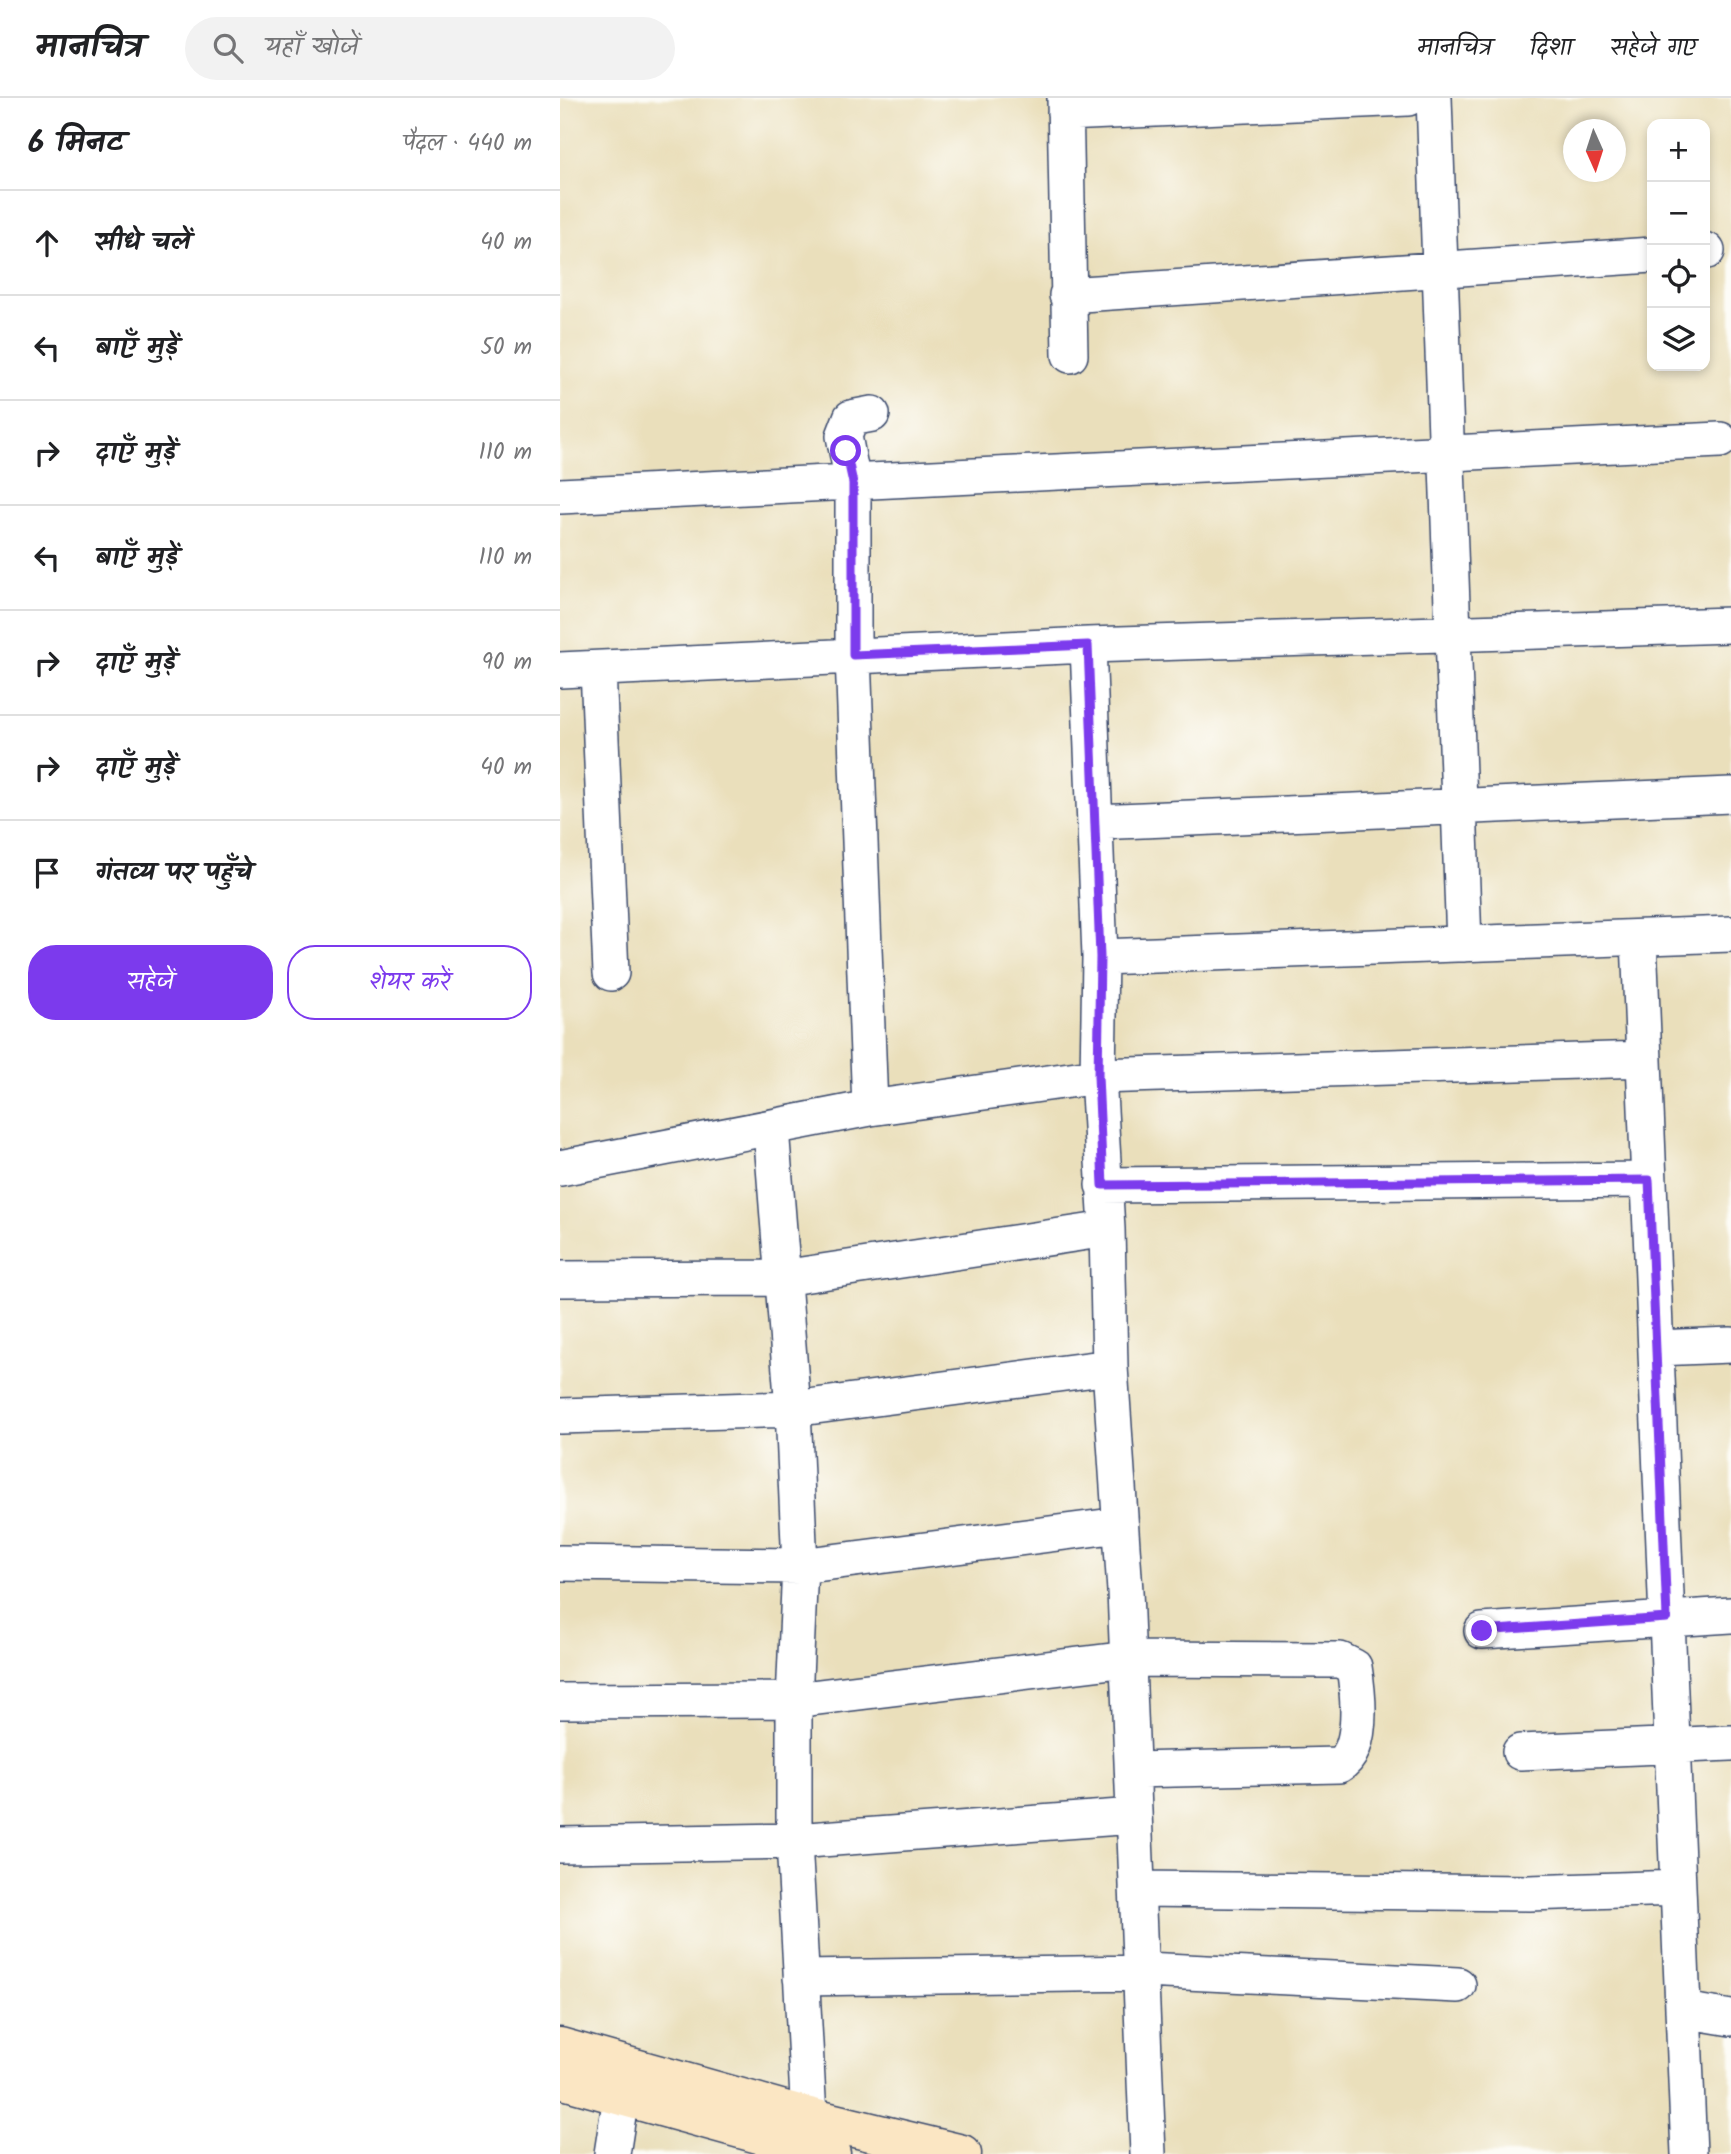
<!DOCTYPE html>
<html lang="hi">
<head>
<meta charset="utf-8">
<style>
  :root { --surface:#fff; --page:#f2f2f2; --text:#202124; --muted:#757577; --line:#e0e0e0; --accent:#7c3aed }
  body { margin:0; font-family:Kalam,"Playpen Sans Deva",sans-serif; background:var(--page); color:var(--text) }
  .controls { position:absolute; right:21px; top:21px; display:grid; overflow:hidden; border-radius:14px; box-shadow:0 4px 10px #0003 }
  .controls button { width:63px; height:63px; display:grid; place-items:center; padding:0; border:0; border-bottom:2px solid var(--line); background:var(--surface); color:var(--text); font:35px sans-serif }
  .compass { position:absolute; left:1003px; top:21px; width:63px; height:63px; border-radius:50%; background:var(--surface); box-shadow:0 4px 10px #0003; rotate:177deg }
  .stop { position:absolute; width:21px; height:21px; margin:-16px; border:5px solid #7c3aed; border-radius:50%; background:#fff }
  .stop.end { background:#7c3aed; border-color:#fff; box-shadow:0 2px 7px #0008 }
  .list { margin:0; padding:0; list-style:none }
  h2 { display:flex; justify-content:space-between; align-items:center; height:91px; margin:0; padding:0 28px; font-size:30px }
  h2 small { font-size:23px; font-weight:400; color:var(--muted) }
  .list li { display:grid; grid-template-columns:46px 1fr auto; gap:21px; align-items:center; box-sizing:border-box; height:105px; padding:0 28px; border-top:2px solid var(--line) }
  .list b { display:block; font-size:26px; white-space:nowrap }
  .list em { font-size:23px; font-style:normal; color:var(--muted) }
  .actions { display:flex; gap:14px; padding:21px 28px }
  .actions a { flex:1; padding:16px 0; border:2px solid var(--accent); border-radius:28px; text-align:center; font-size:24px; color:var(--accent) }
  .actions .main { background:var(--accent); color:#fff }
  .icon { flex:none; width:38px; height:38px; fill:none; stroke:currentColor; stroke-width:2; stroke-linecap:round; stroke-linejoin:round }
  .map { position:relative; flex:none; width:1171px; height:2056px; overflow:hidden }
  header { display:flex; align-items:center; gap:42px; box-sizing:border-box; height:98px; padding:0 35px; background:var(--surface); border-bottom:2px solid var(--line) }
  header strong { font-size:33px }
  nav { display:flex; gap:38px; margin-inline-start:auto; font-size:24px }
  .search { width:490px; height:63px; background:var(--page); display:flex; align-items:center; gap:18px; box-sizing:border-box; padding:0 24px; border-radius:38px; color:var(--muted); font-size:26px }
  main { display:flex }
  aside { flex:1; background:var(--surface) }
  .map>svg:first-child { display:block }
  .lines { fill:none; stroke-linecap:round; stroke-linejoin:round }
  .minor-casing { stroke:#3a496c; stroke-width:38 }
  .secondary-casing { stroke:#3a496c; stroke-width:41 }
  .minor { stroke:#fff; stroke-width:35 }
  .secondary { stroke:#fbe6c3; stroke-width:38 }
  .route { stroke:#7c3aed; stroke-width:9 }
</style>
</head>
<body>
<header>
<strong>मानचित्र</strong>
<div class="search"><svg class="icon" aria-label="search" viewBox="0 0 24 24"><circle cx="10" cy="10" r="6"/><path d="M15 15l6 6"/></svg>यहाँ खोजें</div>
<nav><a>मानचित्र</a><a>दिशा</a><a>सहेजे गए</a></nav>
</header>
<main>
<aside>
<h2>6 मिनट<small>पैदल · 440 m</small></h2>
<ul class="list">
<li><svg class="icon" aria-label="ahead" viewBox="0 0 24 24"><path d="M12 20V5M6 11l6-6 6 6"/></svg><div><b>सीधे चलें</b></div><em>40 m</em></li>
<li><svg class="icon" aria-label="left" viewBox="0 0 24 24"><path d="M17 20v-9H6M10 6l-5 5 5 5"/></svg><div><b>बाएँ मुड़ें</b></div><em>50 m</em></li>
<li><svg class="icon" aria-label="right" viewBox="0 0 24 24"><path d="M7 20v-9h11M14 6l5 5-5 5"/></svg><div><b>दाएँ मुड़ें</b></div><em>110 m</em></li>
<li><svg class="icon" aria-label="left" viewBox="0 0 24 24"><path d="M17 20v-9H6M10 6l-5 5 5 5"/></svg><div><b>बाएँ मुड़ें</b></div><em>110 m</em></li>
<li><svg class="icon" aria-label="right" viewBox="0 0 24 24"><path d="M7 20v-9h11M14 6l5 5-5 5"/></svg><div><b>दाएँ मुड़ें</b></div><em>90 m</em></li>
<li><svg class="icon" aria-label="right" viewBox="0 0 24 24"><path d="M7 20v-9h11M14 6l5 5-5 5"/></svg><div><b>दाएँ मुड़ें</b></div><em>40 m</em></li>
<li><svg class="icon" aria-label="arrive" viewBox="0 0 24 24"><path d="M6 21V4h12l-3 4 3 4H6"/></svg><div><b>गंतव्य पर पहुँचे</b></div></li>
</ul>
<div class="actions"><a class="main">सहेजें</a><a>शेयर करें</a></div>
</aside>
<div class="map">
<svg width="1171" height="2056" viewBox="0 0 1171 2056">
  <rect width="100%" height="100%" fill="#fdfcf7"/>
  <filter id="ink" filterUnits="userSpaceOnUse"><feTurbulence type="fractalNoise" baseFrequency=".0143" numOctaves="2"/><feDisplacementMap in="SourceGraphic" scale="14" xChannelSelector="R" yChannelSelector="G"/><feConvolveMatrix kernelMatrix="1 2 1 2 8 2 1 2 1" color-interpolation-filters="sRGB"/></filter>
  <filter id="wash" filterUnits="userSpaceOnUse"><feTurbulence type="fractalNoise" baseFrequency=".00686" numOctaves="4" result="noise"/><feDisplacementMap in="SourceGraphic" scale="28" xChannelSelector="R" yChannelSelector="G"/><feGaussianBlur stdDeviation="1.57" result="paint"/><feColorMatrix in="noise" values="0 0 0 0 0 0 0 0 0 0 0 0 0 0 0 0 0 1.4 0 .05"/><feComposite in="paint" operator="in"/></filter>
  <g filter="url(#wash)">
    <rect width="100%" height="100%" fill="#eadfbb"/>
  </g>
  <g filter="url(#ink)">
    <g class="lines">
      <g class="minor-casing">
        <path id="minor" d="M505 0 510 257
          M874 0 904 846
          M505 15 848 0
          M1145 153H1147
          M507 197 1092 157
          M0 398 1160 342
          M528 547 540 859 538 978 547 1131 550 1269 565 1493 588 2056
          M38 571 51 875
          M0 572 528 547 1171 527
          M535 724 1171 697
          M1079 841 1129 2056
          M540 859 1171 836
          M310 1010 293 557V385L284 338 291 320 312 316
          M211 1030 233 1311 240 1468 234 1602V1743L249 2019
          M0 1070 310 1010 538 978 1084 961
          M543 1087 1089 1082
          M0 1181 222 1180 547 1131
          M1096 1250 1171 1247
          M0 1318 233 1311 550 1269
          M0 1465 240 1468 560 1427
          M922 1533 1171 1517
          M0 1603 234 1602 568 1561 780 1562 794 1569C798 1594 805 1653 779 1667L573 1672
          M960 1654 1171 1645
          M0 1747 234 1743 574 1718
          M577 1791 969 1795 1118 1790
          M241 1880 581 1875 584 1872 898 1887
          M1123 1912 1171 1920
          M52 2056 61 1998"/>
      </g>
      <g class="secondary-casing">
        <path id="secondary" d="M0 1949 249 2019 402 2056
          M0 1981 271 2056"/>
      </g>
      <use href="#minor" class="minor"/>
      <use href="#secondary" class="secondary"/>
    </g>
  </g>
  <g class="lines" filter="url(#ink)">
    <path class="route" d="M286 353 293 385V557L528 547 540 859 538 978 543 1087 1089 1082 1107 1520 922 1533"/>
  </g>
</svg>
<div class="controls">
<button>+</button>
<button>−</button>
<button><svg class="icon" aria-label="locate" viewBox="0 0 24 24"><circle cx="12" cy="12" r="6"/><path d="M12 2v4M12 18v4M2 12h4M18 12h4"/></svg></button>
<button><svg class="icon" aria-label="layers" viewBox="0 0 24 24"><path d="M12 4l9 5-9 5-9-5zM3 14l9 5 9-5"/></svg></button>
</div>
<svg class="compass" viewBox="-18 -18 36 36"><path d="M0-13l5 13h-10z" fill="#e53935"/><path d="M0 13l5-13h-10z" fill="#757577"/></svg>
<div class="stop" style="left:286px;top:353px"></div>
<div class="stop end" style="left:922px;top:1533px"></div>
</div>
</main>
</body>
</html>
